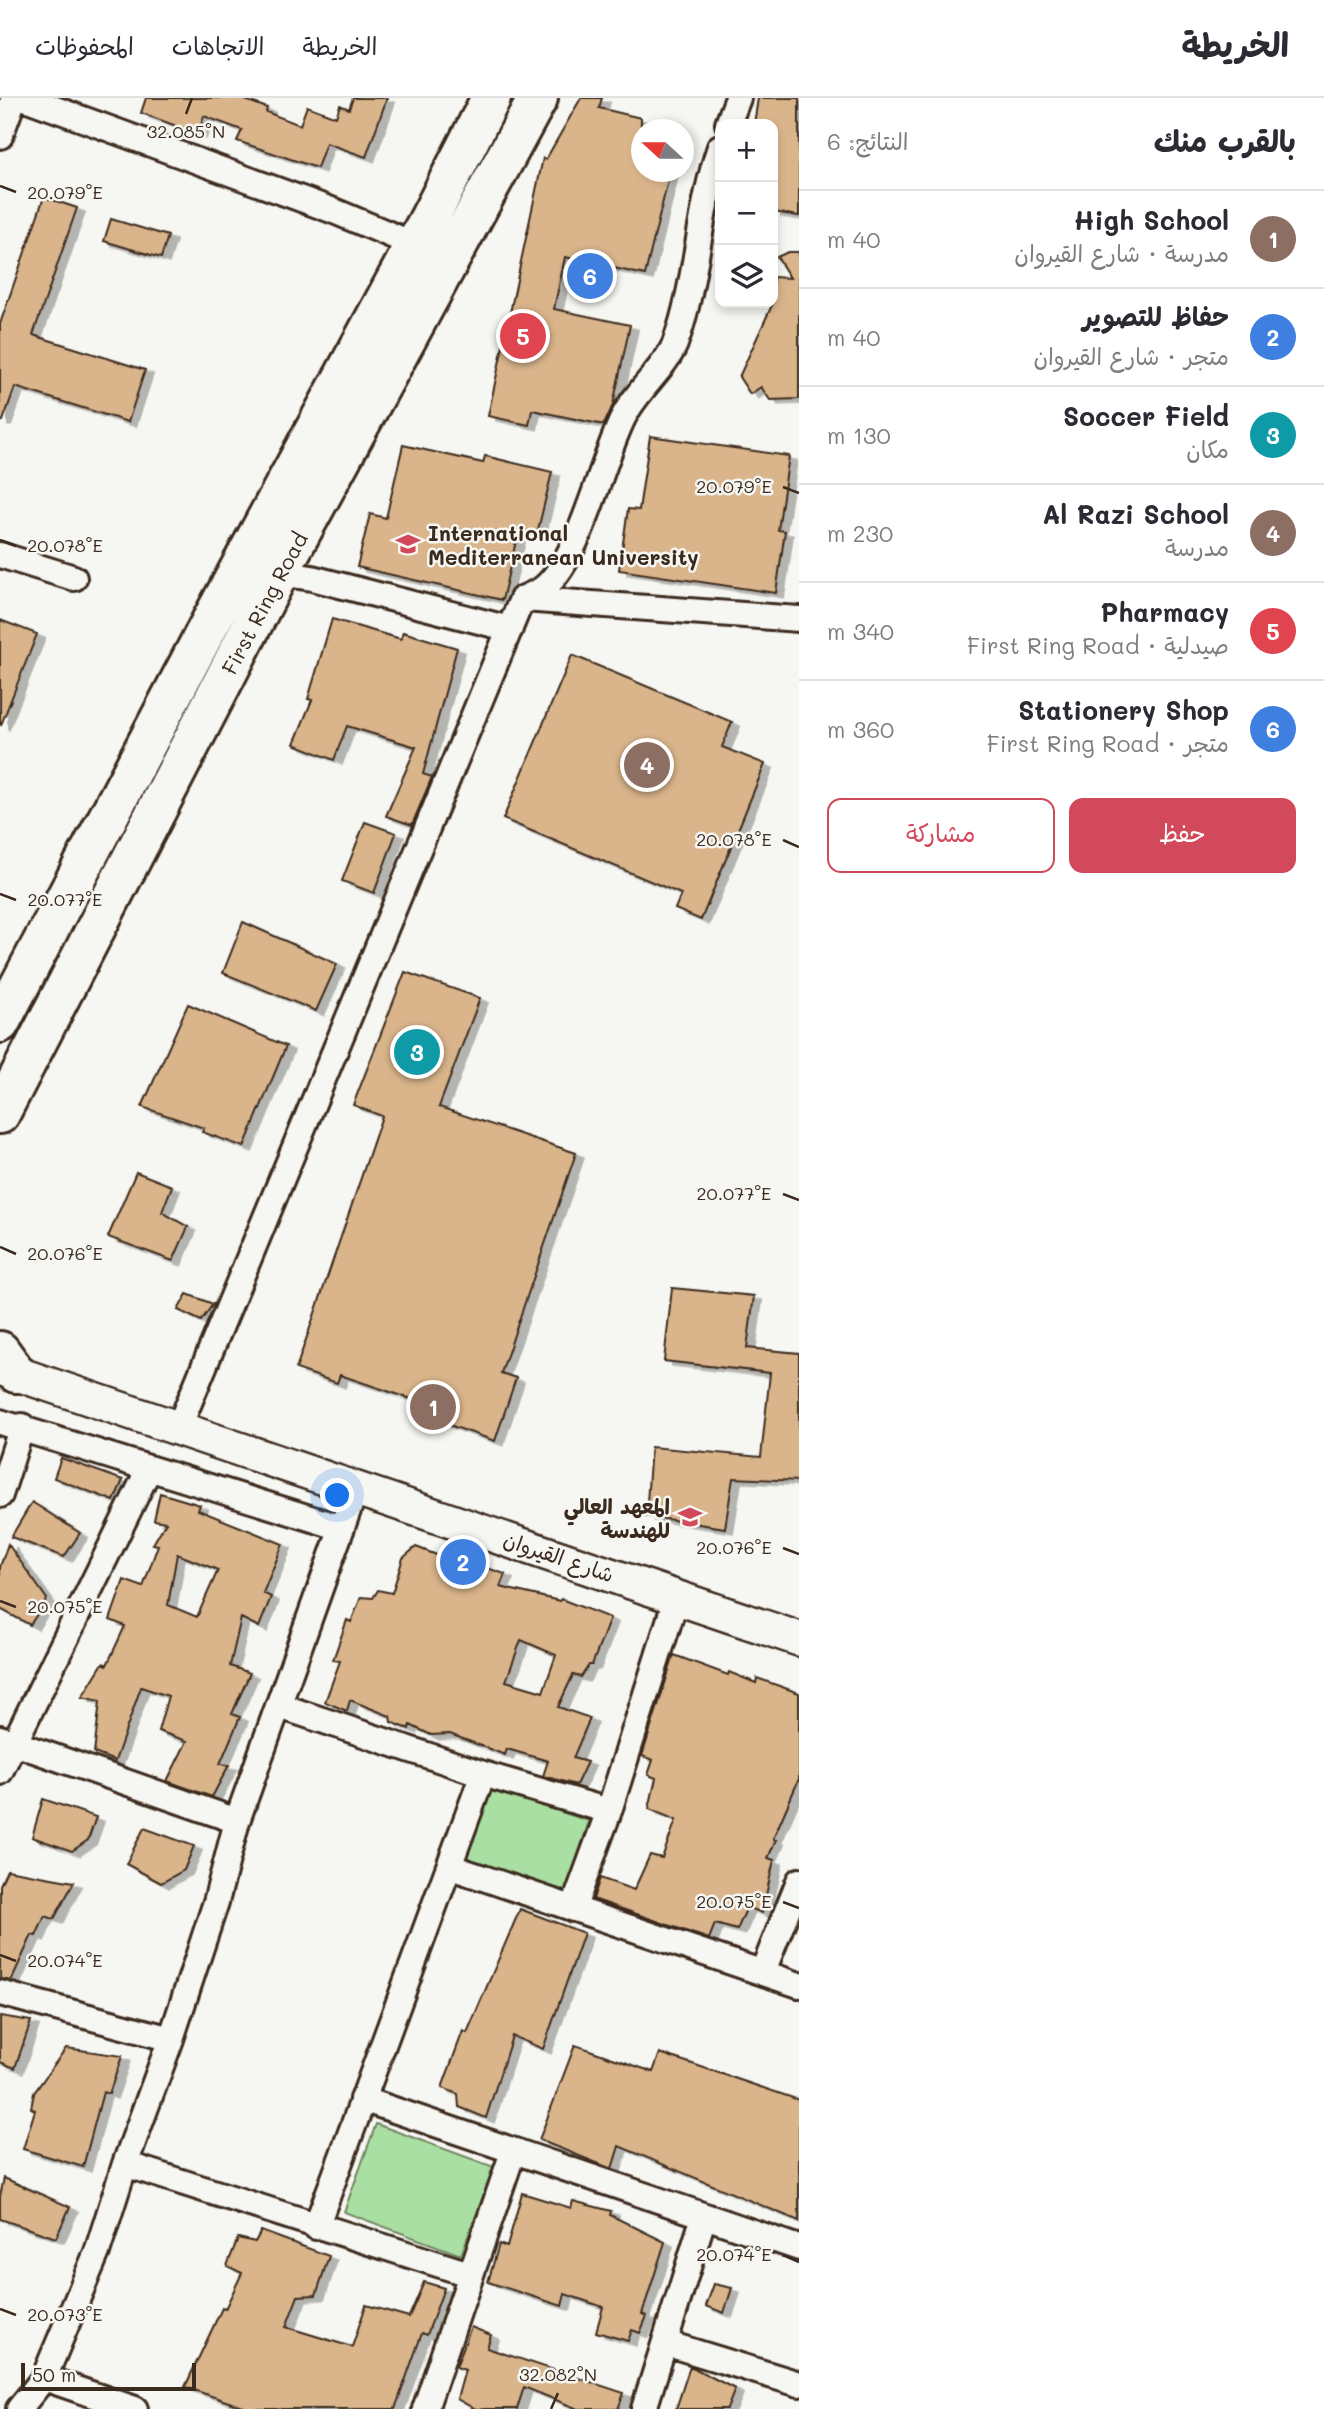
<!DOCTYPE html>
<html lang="ar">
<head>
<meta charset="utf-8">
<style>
  :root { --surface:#fff; --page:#f7f7f7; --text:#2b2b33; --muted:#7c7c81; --line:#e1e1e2; --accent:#d1495b }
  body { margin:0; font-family:Mali,"Playpen Sans Arabic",sans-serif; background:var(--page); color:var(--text); direction:rtl }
  .controls { position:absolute; right:21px; top:21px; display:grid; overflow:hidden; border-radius:14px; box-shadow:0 4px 10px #0003 }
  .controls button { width:63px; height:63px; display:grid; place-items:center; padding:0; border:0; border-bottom:2px solid var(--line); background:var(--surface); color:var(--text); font:35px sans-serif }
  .compass { position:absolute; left:631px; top:21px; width:63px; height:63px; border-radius:50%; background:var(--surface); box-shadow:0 4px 10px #0003; rotate:291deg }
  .scale { position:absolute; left:21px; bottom:18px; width:175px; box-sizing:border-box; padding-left:7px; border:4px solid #3b2a1e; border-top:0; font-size:19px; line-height:24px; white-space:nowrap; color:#3b2a1e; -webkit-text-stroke:5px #f6f6f2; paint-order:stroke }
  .you { position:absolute; left:338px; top:1398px; width:24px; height:24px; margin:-18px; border:5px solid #fff; border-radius:50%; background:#1a73e8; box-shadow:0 0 0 10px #1a73e833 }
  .badge { display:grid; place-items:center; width:46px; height:46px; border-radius:50%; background:var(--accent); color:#fff; font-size:23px; font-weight:700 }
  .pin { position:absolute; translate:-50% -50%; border:4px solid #fff; box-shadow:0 2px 7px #0006 }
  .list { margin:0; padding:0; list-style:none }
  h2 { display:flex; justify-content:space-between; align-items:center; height:91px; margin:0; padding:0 28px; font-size:30px }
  h2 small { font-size:23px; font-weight:400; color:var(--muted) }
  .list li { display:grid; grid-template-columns:46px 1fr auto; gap:21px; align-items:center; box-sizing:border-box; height:98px; padding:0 28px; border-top:2px solid var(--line) }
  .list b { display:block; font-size:26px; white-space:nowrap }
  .list p { margin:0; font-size:23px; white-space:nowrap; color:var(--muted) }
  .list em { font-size:23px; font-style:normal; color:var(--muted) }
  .actions { display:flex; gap:14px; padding:21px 28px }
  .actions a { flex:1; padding:16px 0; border:2px solid var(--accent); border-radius:14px; text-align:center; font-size:24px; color:var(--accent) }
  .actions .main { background:var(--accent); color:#fff }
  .icon { flex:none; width:38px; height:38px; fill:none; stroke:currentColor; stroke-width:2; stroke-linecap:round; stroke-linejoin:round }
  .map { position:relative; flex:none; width:799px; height:2311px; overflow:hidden; direction:ltr }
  header { display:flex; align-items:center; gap:42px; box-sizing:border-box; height:98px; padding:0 35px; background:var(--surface); border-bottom:2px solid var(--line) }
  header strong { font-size:33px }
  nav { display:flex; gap:38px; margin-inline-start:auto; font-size:24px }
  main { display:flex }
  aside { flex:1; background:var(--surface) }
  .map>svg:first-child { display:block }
  .green { fill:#a9dfa2; stroke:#728460; stroke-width:2 }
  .building { fill:#dab58b; stroke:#3b2a1e; stroke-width:2; fill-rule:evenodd; filter:url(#shadow) }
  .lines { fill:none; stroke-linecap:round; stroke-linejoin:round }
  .street-casing { stroke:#3b2a1e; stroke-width:30 }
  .secondary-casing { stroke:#3b2a1e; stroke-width:38 }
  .primary-casing { stroke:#3b2a1e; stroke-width:44 }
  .street { stroke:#f6f6f2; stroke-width:24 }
  .secondary { stroke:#f6f6f2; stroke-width:33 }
  .primary { stroke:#f6f6f2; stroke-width:38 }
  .ticks { fill:none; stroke:#3b2a1e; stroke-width:2.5 }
  .labels { text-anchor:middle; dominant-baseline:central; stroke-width:5; stroke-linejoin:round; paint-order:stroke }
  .poi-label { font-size:21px; font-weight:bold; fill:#3b2a1e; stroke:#f6f6f2; text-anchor:start }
  .street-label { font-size:21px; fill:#3b2a1e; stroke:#f6f6f2 }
  .ticks-label { font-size:18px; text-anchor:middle; fill:#3b2a1e; stroke:#f6f6f2; stroke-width:5; stroke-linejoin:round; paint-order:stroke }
</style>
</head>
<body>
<header>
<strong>الخريطة</strong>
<nav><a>الخريطة</a><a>الاتجاهات</a><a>المحفوظات</a></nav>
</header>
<main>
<aside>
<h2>بالقرب منك<small>النتائج: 6</small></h2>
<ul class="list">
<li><span class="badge" style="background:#8d6e63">1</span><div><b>High School</b><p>مدرسة · شارع القيروان</p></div><em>40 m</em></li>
<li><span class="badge" style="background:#3f7fe0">2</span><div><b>حفاظ للتصوير</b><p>متجر · شارع القيروان</p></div><em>40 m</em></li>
<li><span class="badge" style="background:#0f9aa8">3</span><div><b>Soccer Field</b><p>مكان</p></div><em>130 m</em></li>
<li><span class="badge" style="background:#8d6e63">4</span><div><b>Al Razi School</b><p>مدرسة</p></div><em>230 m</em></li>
<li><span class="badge" style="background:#e0444e">5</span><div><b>Pharmacy</b><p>صيدلية · First Ring Road</p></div><em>340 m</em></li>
<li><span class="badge" style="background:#3f7fe0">6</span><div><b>Stationery Shop</b><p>متجر · First Ring Road</p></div><em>360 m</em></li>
</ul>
<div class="actions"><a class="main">حفظ</a><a>مشاركة</a></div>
</aside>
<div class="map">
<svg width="799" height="2311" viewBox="0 0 799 2311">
  <defs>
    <filter id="shadow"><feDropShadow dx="8" dy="4.5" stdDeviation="0" flood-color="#0004"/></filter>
  </defs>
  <rect width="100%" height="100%" fill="#f6f6f2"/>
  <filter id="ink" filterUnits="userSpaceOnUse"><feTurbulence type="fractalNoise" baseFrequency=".0143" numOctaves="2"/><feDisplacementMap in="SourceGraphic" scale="14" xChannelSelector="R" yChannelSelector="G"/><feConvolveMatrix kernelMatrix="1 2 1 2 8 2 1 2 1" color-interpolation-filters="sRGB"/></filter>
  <g filter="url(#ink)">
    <path class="green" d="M488 1690 589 1723 566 1795 465 1762Z
      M376 2026 494 2069 461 2157 344 2114Z"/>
    <path class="building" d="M146 0H240L267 10 266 14 300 27 307 8 336 19 340 7 349 11 353 0H387L366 59 326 45 317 70 237 43 242 32 204 18 198 36 141 15Z
      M581 0H602L599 10 641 20V74H670L645 177 565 159 554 211 630 227 613 307 604 327 532 312 529 327 488 318 543 60 546 61Z
      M758 0H799V118L773 114V26H754Z
      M44 99 77 110 33 237 145 272 128 324 15 289 3 323H0V226Z
      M111 121 168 138 161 160 104 143Z
      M788 154H799V301L770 302 761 289 750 296 739 279 773 205V179L790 180 777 159Z
      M650 338 789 358 778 432 785 433 776 495 619 472 628 411 639 412Z
      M403 347 483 365 485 358 552 374 537 436 519 431 502 502 357 469 370 416 386 420Z
      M332 521 401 541 403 534 457 550 423 676 432 679 412 727 386 718 416 649 347 628 334 662 294 646 312 602 308 601Z
      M0 522 37 536 1 627 0 626Z
      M572 557 732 624 722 649 765 666 701 822 675 811 681 796 503 721Z
      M365 724 396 735 374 795 342 783Z
      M243 824 337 866 316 913 223 875Z
      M405 874 480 900 439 1009 576 1055 501 1275 516 1280 495 1343 443 1325 447 1313 340 1277 337 1285 296 1271 382 1018 353 1007Z
      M188 906 286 948 244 1049 202 1034 204 1030 142 1009Z
      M136 1074 172 1088 162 1114 188 1129 173 1163 108 1139Z
      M672 1190 754 1198 747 1250 799 1255V1383L733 1380 725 1430 646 1418 651 1349 761 1359 770 1275 664 1263Z
      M187 1196 213 1206 201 1223 178 1212Z
      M61 1360 123 1382 114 1403 54 1380Z
      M160 1395 200 1407 198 1412 283 1446 263 1495 271 1499 259 1529 241 1520 230 1568 250 1575 232 1616 240 1619 220 1666 229 1667 212 1699 167 1683 187 1643 158 1633 168 1598 141 1589 115 1663 94 1655 100 1603 82 1599 103 1565 107 1567 125 1528 110 1522 124 1482 143 1489 158 1447 153 1446 166 1424 154 1422ZM177 1456 218 1472 197 1519 168 1507Z
      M32 1404 80 1435 64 1459 11 1439Z
      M8 1446 47 1501 30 1527 0 1511V1469Z
      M416 1449 468 1469 473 1465 505 1476 500 1489 560 1503 561 1501 610 1520 592 1567H589L581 1579 573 1577 558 1609 590 1620 573 1660 587 1664 576 1687 543 1678 548 1663 507 1651 505 1657 450 1636 431 1637 410 1627 409 1631 391 1624 390 1618 350 1602 347 1613 325 1604 340 1563 333 1562 347 1522 351 1524 361 1499 373 1500 378 1492 392 1495 403 1460ZM521 1542 556 1557 543 1594 506 1583Z
      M674 1557 728 1577 729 1574 756 1585 757 1580 799 1595V1681L773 1741 776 1742 768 1760 774 1762 762 1815 747 1809 737 1832 715 1826 709 1841 593 1801 600 1780 634 1792 650 1757 662 1760 676 1722 649 1711 656 1680 648 1677 653 1662 642 1658Z
      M43 1701 96 1719 88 1742 72 1753 32 1739Z
      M144 1730 194 1748 184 1772 161 1785 126 1766Z
      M7 1772 74 1784 54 1821 45 1818 36 1838 32 1837 11 1883 0 1881V1787Z
      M520 1811 584 1835 543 1951 512 1938 486 2020 459 2009 458 1996 442 1990 463 1933 467 1935Z
      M0 1918 31 1923 15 1970 0 1964Z
      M575 1947 653 1974 660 1955 799 2002V2123L619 2048 612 2071 539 2042Z
      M66 1950 122 1958 109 1996 103 1994 83 2069 23 2051 35 2012 31 2010 34 1995Z
      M4 2080 70 2109 56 2140 0 2121V2098Z
      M522 2095 571 2110 573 2103 611 2113 610 2117 665 2144 642 2216 647 2218 640 2235 632 2232 628 2243 596 2234 603 2209 565 2196 562 2208 488 2184 499 2146 507 2149Z
      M261 2133 329 2158 316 2197 298 2198 286 2229 352 2249 366 2207 409 2219 424 2184 444 2190 427 2237 422 2235 395 2311H249L185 2289 222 2210 225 2211 242 2175 227 2168 238 2140 255 2144Z
      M714 2186 732 2190 724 2215 706 2208Z
      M471 2229 491 2237 487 2250 624 2295 618 2311H578L524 2289 517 2311H475L457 2301 465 2272 456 2269Z
      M690 2268 735 2291 727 2311H676Z"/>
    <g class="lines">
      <g class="street-casing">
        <path id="street" d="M25 0 334 113 415 147
          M728 26 738 0
          M0 38 14 0
          M0 457 74 480
          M279 475 312 480 510 531
          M523 501 799 521
          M0 1324 342 1430
          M179 1329 522 501C530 497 540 494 546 488 582 455 601 364 623 320 635 294 665 270 675 246 698 182 698 113 720 49
          M0 1397 22 1328
          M280 1608 483 1676 609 1713
          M0 1640 237 1723
          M0 1674 149 1371
          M451 1769 799 1887
          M573 1811 609 1713 677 1498
          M763 1873 799 1783
          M0 1895 171 1941
          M362 2001 799 2150
          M125 2066 469 2176
          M316 2129 483 1676
          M665 2245 799 2286
          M44 2280 135 2311
          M19 2311 44 2280 97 2154 125 2066 171 1941 216 1804 237 1723 356 1390
          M425 2311 513 2054
          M644 2311 704 2118"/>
      </g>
      <g class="secondary-casing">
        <path id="secondary" d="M0 1270 799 1541"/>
      </g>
      <g class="primary-casing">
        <path id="primary" d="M0 925 209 527 430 119 491 0
          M0 1016 279 475 538 0
          M0 1253 16 1275"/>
      </g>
      <use href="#street" class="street"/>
      <use href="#secondary" class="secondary"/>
      <use href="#primary" class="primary"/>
    </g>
  </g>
  <path class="ticks" d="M186 16 192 0M0 88 16 94M783 389 799 395M0 442 16 448M783 742 799 749M0 796 16 802M783 1096 799 1102M0 1149 16 1156M783 1450 799 1456M0 1503 16 1509M783 1804 799 1810M0 1857 16 1863M783 2157 799 2164M0 2211 16 2217M551 2311 558 2295"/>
  <defs>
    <g id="university-bare" transform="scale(1.89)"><path d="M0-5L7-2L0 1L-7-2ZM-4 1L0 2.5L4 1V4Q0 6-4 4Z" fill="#d1495b" stroke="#f6f6f2" stroke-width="2.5" paint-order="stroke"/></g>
    <g id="school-bare" transform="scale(1.89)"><path d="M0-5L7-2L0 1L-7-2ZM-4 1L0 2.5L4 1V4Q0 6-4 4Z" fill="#d1495b" stroke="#f6f6f2" stroke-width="2.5" paint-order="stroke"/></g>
  </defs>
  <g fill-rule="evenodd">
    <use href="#university-bare" x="408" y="446"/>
    <use href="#school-bare" x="690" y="1419"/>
  </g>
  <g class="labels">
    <g class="poi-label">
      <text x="428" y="434">International<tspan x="428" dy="24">Mediterranean University</tspan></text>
      <text x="670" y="1407" text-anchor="end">المعهد العالي<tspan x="670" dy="24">للهندسة</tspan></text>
    </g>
    <g class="street-label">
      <text transform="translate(264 505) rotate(-62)">First Ring Road</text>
      <text transform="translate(559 1458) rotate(19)">شارع القيروان</text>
    </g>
  </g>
  <g class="ticks-label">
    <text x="186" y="40">32.085°N</text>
    <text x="65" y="101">20.079°E</text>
    <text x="734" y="395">20.079°E</text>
    <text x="65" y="454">20.078°E</text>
    <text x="734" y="748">20.078°E</text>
    <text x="65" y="808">20.077°E</text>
    <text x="734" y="1102">20.077°E</text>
    <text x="65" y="1162">20.076°E</text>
    <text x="734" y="1456">20.076°E</text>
    <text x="65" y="1515">20.075°E</text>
    <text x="734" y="1810">20.075°E</text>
    <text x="65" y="1869">20.074°E</text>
    <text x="734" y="2163">20.074°E</text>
    <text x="65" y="2223">20.073°E</text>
    <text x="558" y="2283">32.082°N</text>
  </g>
</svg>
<div class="controls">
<button>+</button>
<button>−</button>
<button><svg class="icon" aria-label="layers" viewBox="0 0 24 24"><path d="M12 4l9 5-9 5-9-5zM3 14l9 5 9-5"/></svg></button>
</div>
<svg class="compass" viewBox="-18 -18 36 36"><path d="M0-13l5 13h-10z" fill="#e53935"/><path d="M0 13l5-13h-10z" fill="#7c7c81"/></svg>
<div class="scale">50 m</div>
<div class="you"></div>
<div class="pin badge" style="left:433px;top:1309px;background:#8d6e63">1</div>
<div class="pin badge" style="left:463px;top:1464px;background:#3f7fe0">2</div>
<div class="pin badge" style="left:417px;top:954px;background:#0f9aa8">3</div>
<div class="pin badge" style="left:647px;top:667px;background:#8d6e63">4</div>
<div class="pin badge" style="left:523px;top:238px;background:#e0444e">5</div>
<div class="pin badge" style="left:590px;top:178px;background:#3f7fe0">6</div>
</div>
</main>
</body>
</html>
